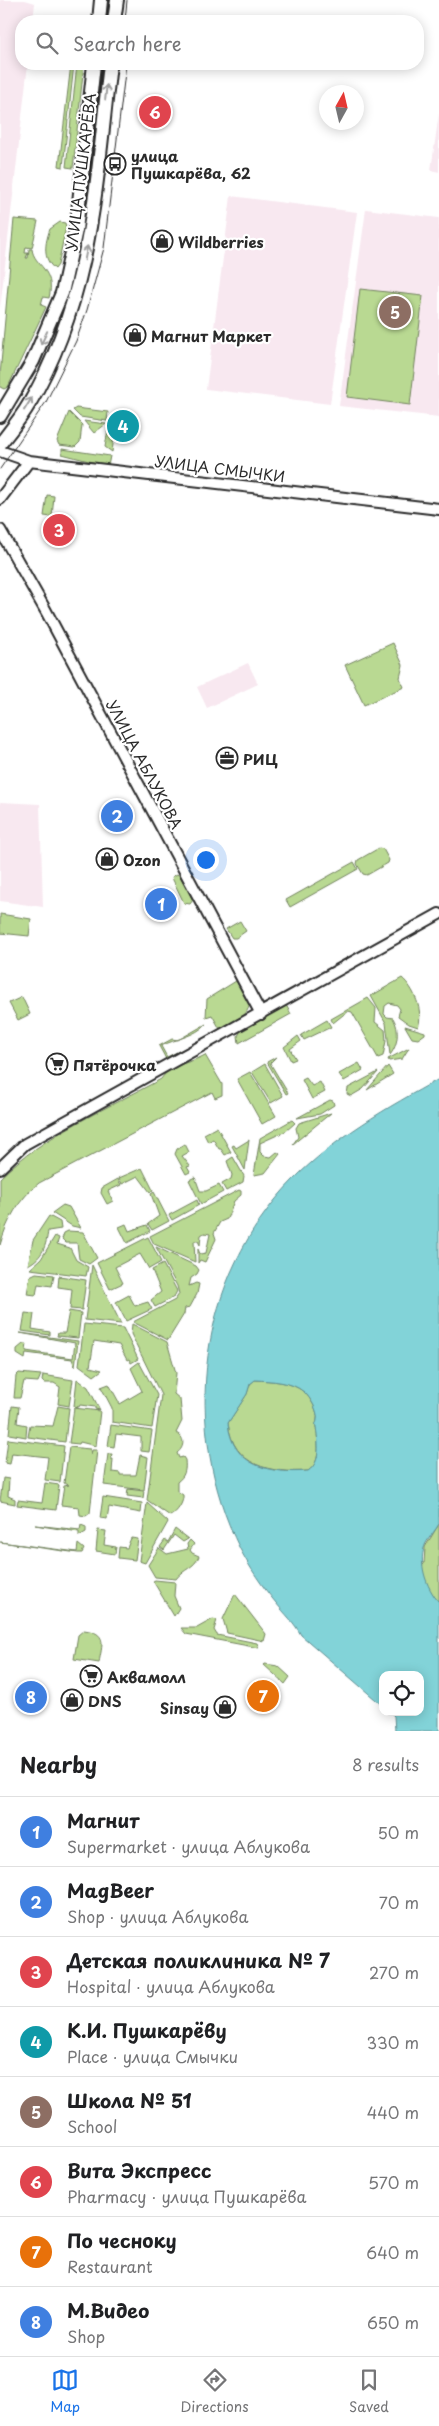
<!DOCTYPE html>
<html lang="en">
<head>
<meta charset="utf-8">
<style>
  :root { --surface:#fff; --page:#f6f6f6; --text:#202124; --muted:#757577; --line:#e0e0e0; --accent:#1a73e8 }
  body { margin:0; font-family:"Playpen Sans",sans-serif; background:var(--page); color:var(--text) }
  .controls { position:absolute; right:15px; bottom:15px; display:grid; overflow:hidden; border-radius:10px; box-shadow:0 2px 12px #0003 }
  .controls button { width:45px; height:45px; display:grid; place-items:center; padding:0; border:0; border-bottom:1px solid var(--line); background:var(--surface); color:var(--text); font:25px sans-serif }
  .compass { position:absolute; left:319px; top:85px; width:45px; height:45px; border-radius:50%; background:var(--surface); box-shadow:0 2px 12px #0003; rotate:8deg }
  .you { position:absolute; left:205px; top:859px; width:18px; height:18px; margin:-12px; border:4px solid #fff; border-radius:50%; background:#1a73e8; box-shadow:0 0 0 8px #1a73e833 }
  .badge { display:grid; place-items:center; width:32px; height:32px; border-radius:50%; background:var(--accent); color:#fff; font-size:16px; font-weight:700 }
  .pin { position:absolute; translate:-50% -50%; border:2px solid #fff; box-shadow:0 1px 5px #0006 }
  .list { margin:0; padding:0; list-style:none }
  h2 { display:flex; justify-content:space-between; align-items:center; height:65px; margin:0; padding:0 20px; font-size:21px }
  h2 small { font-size:16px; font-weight:400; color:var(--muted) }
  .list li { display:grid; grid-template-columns:32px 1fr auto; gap:15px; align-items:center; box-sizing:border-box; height:70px; padding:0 20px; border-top:1px solid var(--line) }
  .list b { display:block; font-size:19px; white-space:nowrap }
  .list p { margin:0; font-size:16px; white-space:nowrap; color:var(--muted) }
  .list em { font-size:16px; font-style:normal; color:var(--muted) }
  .icon { flex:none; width:28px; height:28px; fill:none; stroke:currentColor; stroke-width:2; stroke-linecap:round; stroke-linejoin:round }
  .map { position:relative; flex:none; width:439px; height:1731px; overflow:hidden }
  .search { position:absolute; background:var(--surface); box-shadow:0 2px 12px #0003; left:15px; right:15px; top:15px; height:55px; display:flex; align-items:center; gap:12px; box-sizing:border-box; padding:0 18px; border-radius:20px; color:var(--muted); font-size:19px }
  .sheet { height:625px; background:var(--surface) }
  nav { display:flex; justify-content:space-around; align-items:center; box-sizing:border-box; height:70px; border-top:1px solid var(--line); background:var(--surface); font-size:14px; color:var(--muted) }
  nav a { display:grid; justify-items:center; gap:2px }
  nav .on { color:var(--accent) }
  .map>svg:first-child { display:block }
  .built { fill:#f8e8f0 }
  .green { fill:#b9d992; stroke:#72825e }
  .water { fill:#82d3d8; stroke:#5f9093; fill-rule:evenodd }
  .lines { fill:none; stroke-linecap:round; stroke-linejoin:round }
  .minor-casing { stroke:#2b2b2b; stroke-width:14 }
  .major-casing { stroke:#2b2b2b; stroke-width:16 }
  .minor { stroke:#fff; stroke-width:10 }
  .major { stroke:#fff; stroke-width:12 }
  .tram { stroke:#2b2b2b; stroke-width:1 }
  .oneway { stroke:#a0a0a0 }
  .labels { text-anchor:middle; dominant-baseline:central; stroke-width:4.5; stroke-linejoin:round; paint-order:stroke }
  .poi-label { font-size:15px; font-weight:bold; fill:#2b2b2b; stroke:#fff; text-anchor:start }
  .street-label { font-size:15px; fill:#2b2b2b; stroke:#fff }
</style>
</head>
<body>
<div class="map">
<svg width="439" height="1731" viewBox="0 0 439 1731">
  <rect width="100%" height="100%" fill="#fff"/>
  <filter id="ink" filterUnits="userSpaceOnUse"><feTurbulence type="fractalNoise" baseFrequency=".02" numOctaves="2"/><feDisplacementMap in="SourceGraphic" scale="10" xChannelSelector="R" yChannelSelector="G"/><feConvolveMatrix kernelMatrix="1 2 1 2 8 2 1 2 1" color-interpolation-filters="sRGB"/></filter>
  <g filter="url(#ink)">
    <path class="built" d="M0 0H25L35 3 33 21H21V64H28L0 309Z
      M439 113V172L431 170Z
      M231 196 357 212 330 404 206 389Z
      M366 209 439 218V417L339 406Z
      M248 663 258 684 207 708 197 687Z
      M0 802 40 804 43 907 0 901Z"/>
    <path class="green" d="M71 64H74L63 167 59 166Z
      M77 64H84L73 168 66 167Z
      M14 219 38 221 32 248 26 247 25 253H28L26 258H28L29 249H32C34 266 56 269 49 298L43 297 41 305 46 307 8 387 4 389 0 387V375Z
      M60 222 65 223 66 227 58 265 55 269C42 259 45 243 50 229Z
      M360 289 423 296 410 405 347 397Z
      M76 408 108 412 107 421 80 417 73 410Z
      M69 412 82 425 80 442 75 447 59 445 57 441Z
      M84 421 106 424 94 433Z
      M113 421 116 422 112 452 105 447 109 424Z
      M62 449 110 456 108 466 62 454Z
      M47 495 54 496 52 517 44 516Z
      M393 643 403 665 400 678 404 687 364 705 345 665Z
      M379 848 383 849 389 860 388 863 367 875 363 874 357 864 358 860Z
      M354 862 358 869 290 907 286 900Z
      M177 874 180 876 193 900 190 904 184 903 173 880 172 877Z
      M0 914 31 919 29 936 0 933Z
      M240 921 246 931 236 938H232L226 929Z
      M402 978C414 988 424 1012 418 1027L409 1024 398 1016 400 1009 397 1005 389 1003 385 1006 384 1014 387 1017 393 1018C400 1030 398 1045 390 1055L386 1023 371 996Z
      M236 981 250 1003C247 1019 233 1022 220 1029L212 1015 206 1017 207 999Z
      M22 997 30 1014 18 1020 9 1003Z
      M368 998 376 1008 375 1022 385 1030 386 1041 383 1056 378 1058 352 1012 348 1011 333 1023 331 1019Z
      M286 1005 291 1014 239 1043 238 1036 241 1030Z
      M327 1020 331 1027 304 1040 301 1035Z
      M206 1024C196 1036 175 1039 161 1046L167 1057 201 1040 166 1059 159 1046 172 1039 178 1040Z
      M405 1026 425 1032V1034L418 1039 412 1038Z
      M298 1036 301 1041 290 1049 296 1059 291 1061 284 1047Z
      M409 1048 402 1059 389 1061 388 1059Z
      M205 1055 222 1084V1095L215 1098 212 1092 39 1183C19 1199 7 1220 0 1245V1178C43 1135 108 1108 161 1079 172 1063 189 1064 205 1055Z
      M276 1057 270 1063 288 1093 286 1094 267 1062Z
      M359 1063 363 1070 344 1081 339 1074Z
      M265 1064 283 1096 271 1103 252 1072Z
      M388 1066 393 1074 367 1090Z
      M250 1072 276 1116 262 1124 237 1079Z
      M378 1072 363 1089 351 1096 347 1094 348 1088Z
      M306 1078 312 1086 320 1082 325 1092 312 1099 302 1080Z
      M330 1100 333 1101 334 1105 320 1114 297 1118Z
      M331 1113 293 1144 298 1137 296 1128 299 1123Z
      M292 1120 295 1123 286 1131 260 1143V1152L264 1156 271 1157 277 1152 280 1154 265 1173 254 1175 260 1138Z
      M217 1127 231 1152 225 1155 221 1149H219L213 1139 208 1142 204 1134Z
      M249 1140 245 1170 232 1146 234 1145 236 1148Z
      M185 1144 189 1152 182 1156 190 1166 187 1167 190 1172 186 1174 175 1154 177 1149Z
      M233 1157 244 1176 243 1182 226 1191 222 1184 231 1179 232 1175 227 1161Z
      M142 1168 153 1190 150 1192 138 1176 122 1184 119 1178Z
      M195 1177 200 1191H206L219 1185 223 1192 201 1204 189 1180Z
      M118 1179 121 1185 108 1191 113 1201 107 1204 101 1193 102 1188Z
      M239 1190 241 1191V1195L234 1201 227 1219 220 1222 214 1233 216 1239 205 1262 200 1260 198 1263V1249L200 1254 206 1253 210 1234 204 1233 201 1235 200 1245 198 1241H194L195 1262 154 1244 150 1236Z
      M154 1192 169 1221 152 1230 148 1224 159 1216 151 1194Z
      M197 1200 199 1205 172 1220 169 1215Z
      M63 1205 69 1207 81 1228 72 1226 52 1213Z
      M49 1216 60 1222 61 1229 48 1231C46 1246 43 1257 28 1265L33 1240Z
      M126 1224 129 1231 147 1225 150 1231 127 1243 119 1227Z
      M68 1231 83 1232 97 1258 89 1264 79 1259 77 1243H66L62 1239 64 1233Z
      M55 1236 59 1238 57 1244 70 1248 76 1260 88 1267 86 1276 30 1269 41 1259Z
      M148 1237 161 1262 149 1269 140 1254 115 1267 123 1283 110 1289 97 1263Z
      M156 1247 196 1266 199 1270 197 1274 191 1278 189 1286 196 1283 199 1284 197 1294 190 1307 185 1308 184 1314 168 1340 133 1322 175 1300 179 1294 177 1286Z
      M163 1264 177 1291 174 1297 155 1307 151 1300 161 1292 152 1270Z
      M92 1265 121 1324 85 1320Z
      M36 1273 54 1275 52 1286 38 1284 36 1295 27 1294 30 1276Z
      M59 1276 86 1280 82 1310 70 1309 72 1289 58 1287Z
      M129 1295 135 1306 148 1302 152 1309 126 1321 116 1302Z
      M69 1311 81 1313 78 1338 57 1336 58 1333H65Z
      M25 1313 34 1314 32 1329 50 1332V1335L22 1331Z
      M84 1324 123 1328 138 1359 131 1363 129 1359 127 1360 119 1345 94 1341 90 1367 102 1370 94 1376 79 1365Z
      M132 1324 167 1342 176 1373 174 1394 180 1399 182 1421 176 1433C185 1437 185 1447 177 1453L179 1458 183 1457 185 1460C186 1470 185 1476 177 1482V1491L183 1495C184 1502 177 1513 170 1516L147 1500 161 1395 131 1334Z
      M20 1333 78 1341 75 1367 72 1359 26 1353 25 1359 17 1354V1349L23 1344H27L26 1351 73 1358 75 1343Z
      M139 1362 157 1395 152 1428 112 1422V1408L101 1387 109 1384 120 1404 142 1391 131 1368Z
      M19 1373 41 1375 38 1382 24 1381 20 1398H14L16 1376Z
      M43 1375 73 1380 69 1406 58 1404 60 1387 54 1383H44L42 1381Z
      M77 1379 88 1387 100 1410 95 1409V1407L80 1405 79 1407 74 1406Z
      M255 1380C272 1381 291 1381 304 1392 310 1397 319 1412 317 1420 316 1426 315 1421 316 1427 318 1442 322 1462 308 1471 271 1473 233 1467 228 1423L247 1394 250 1384Z
      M12 1406 19 1407 17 1423 27 1425 26 1437 9 1434Z
      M58 1406 69 1408 65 1442 28 1437 30 1425 53 1426Z
      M74 1408 100 1411 96 1446 80 1442 79 1444 69 1443Z
      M111 1425 152 1431 149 1452 141 1451V1437L116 1434 114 1447 108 1446Z
      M8 1439 64 1446 60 1482 45 1480 48 1457 12 1453 10 1464 5 1463Z
      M69 1447 90 1449 91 1455 92 1450H97L90 1513 86 1516 80 1515 79 1507 61 1505 64 1486 69 1485 64 1483Z
      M108 1454H112L111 1459H113L112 1472 120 1473V1475H136L140 1455 148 1457 144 1490 104 1485Z
      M3 1478 9 1479 8 1496 15 1499V1504L0 1501Z
      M45 1483 59 1485 56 1510 17 1505 18 1500 42 1503Z
      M128 1489 144 1491 143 1498 127 1496Z
      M103 1497 142 1503 141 1513 109 1507 107 1519 100 1518Z
      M147 1503 168 1522 145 1563 139 1561Z
      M439 1524V1602L433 1595 418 1569 424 1564 425 1547Z
      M35 1525 80 1530 81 1525 86 1527V1532L79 1536V1532Z
      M175 1529 188 1539 183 1542 174 1535 164 1550 160 1547 165 1540 168 1542Z
      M98 1530 106 1531 104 1545 116 1547 115 1554 96 1551Z
      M131 1538 138 1539 135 1560 118 1558 119 1547 127 1548Z
      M190 1540 194 1544 190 1550 192 1553 199 1556C195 1568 183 1569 176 1579L155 1577 148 1565 159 1548 167 1554 188 1549 187 1544Z
      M0 1542 77 1552 78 1544 84 1549 82 1553H78Z
      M155 1580 175 1582 174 1596 179 1608 174 1616 153 1581Z
      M235 1594 266 1634 264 1641 227 1633 223 1619Z
      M213 1619 217 1620 214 1630 217 1635 257 1643 259 1648 186 1634 181 1628H197Z
      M84 1630C108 1633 102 1644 99 1663L74 1659 78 1635Z
      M265 1664 278 1666 290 1677 285 1684 264 1665Z"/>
    <path class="water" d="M439 1079V1524C435 1531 430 1536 426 1543 417 1561 426 1588 439 1602V1731H395L394 1716 390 1712H420V1675H383V1706L301 1635C294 1622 285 1614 276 1603 262 1586 250 1568 240 1549 180 1427 197 1278 293 1180 334 1138 388 1107 439 1079ZM255 1380C272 1381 291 1381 304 1392 310 1397 319 1412 317 1420 316 1426 315 1421 316 1427 318 1442 322 1462 308 1471 271 1474 232 1467 228 1423L247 1394 250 1384Z"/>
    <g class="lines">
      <g class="minor-casing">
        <path id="minor" d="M0 451 29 461 439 509
          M0 499 29 461
          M0 530 46 611 261 1014
          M0 1168 25 1144 439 914"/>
      </g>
      <g class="major-casing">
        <path id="major" d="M99 21 101 0
          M114 21 117 0
          M0 416 33 361 62 293 76 230 94 64
          M0 444C10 431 21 418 29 404 92 297 96 184 110 64"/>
      </g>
      <use href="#minor" class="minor"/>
      <use href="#major" class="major"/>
      <path class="tram" d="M125 21 127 0
        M0 469 46 402 76 341 87 310 104 248 126 64"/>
    </g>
    <defs><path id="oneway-shaft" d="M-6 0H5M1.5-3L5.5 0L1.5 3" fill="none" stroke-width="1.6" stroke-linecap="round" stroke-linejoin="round" transform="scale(1.25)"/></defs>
    <g class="oneway">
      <use href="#oneway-shaft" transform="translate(106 92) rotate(-84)"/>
      <use href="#oneway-shaft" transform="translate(86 253) rotate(-79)"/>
      <use href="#oneway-shaft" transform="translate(44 338) rotate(115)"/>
      <use href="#oneway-shaft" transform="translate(28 404) rotate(-58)"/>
    </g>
  </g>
  <defs>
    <g id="bus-ring" transform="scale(1.125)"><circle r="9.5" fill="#fff" stroke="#2b2b2b" stroke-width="1.5"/><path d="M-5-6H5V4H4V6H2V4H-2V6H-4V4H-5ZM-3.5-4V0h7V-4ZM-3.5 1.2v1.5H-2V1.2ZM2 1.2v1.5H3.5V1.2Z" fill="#2b2b2b"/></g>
    <g id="shop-ring" transform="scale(1.125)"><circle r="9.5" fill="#fff" stroke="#2b2b2b" stroke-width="1.5"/><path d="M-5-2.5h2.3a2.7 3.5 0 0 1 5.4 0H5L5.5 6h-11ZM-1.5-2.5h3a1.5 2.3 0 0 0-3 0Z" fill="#2b2b2b"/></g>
    <g id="office-ring" transform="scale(1.125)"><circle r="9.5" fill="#fff" stroke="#2b2b2b" stroke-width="1.5"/><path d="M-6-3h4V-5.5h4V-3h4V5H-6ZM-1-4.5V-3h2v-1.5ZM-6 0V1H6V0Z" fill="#2b2b2b"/></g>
    <g id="supermarket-ring" transform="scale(1.125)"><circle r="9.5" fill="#fff" stroke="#2b2b2b" stroke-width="1.5"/><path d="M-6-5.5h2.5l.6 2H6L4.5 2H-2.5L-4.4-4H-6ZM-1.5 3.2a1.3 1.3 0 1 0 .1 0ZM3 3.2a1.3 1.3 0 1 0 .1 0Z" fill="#2b2b2b"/></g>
  </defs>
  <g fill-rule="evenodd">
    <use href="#bus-ring" x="115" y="164"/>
    <use href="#shop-ring" x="162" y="241"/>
    <use href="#shop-ring" x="135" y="335"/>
    <use href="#office-ring" x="227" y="758"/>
    <use href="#shop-ring" x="107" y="859"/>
    <use href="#supermarket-ring" x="57" y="1064"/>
    <use href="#supermarket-ring" x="91" y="1676"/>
    <use href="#shop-ring" x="72" y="1700"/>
    <use href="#shop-ring" x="225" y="1707"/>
  </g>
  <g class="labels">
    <g class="poi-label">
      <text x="131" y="155">улица<tspan x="131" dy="17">Пушкарёва, 62</tspan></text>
      <text x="178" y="241">Wildberries</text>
      <text x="151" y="335">Магнит Маркет</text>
      <text x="243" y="758">РИЦ</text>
      <text x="123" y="859">Ozon</text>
      <text x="73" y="1064">Пятёрочка</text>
      <text x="107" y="1676">Аквамолл</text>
      <text x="88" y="1700">DNS</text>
      <text x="209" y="1707" text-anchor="end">Sinsay</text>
    </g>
    <g class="street-label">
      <text transform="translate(80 172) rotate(-83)">УЛИЦА ПУШКАРЁВА</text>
      <text transform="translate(220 468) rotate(7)">УЛИЦА СМЫЧКИ</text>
      <text transform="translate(145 764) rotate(62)">УЛИЦА АБЛУКОВА</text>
    </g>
  </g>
</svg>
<div class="controls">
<button><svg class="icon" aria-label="locate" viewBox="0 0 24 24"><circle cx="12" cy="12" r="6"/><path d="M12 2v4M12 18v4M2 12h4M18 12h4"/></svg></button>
</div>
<svg class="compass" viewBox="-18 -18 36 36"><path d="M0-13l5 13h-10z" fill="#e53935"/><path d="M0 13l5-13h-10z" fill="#757577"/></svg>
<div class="you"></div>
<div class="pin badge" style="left:161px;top:904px;background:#3f7fe0">1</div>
<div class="pin badge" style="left:117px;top:816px;background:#3f7fe0">2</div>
<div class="pin badge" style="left:59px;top:530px;background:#e0444e">3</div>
<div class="pin badge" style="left:123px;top:426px;background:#0f9aa8">4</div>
<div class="pin badge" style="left:395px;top:312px;background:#8d6e63">5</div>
<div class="pin badge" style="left:155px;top:112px;background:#e0444e">6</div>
<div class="pin badge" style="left:263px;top:1696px;background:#e8710a">7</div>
<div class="pin badge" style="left:31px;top:1697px;background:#3f7fe0">8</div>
<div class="search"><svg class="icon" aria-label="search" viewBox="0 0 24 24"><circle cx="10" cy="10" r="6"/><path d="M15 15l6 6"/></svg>Search here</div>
</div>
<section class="sheet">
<h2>Nearby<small>8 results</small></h2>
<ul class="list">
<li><span class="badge" style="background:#3f7fe0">1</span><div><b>Магнит</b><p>Supermarket · улица Аблукова</p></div><em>50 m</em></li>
<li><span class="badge" style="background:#3f7fe0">2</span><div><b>MagBeer</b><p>Shop · улица Аблукова</p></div><em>70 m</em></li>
<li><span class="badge" style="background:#e0444e">3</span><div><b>Детская поликлиника № 7</b><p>Hospital · улица Аблукова</p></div><em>270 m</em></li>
<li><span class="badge" style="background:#0f9aa8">4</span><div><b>К.И. Пушкарёву</b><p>Place · улица Смычки</p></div><em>330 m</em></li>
<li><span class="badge" style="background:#8d6e63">5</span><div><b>Школа № 51</b><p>School</p></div><em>440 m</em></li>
<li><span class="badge" style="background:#e0444e">6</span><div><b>Вита Экспресс</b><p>Pharmacy · улица Пушкарёва</p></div><em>570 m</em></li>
<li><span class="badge" style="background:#e8710a">7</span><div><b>По чесноку</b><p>Restaurant</p></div><em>640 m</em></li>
<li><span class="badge" style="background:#3f7fe0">8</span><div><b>М.Видео</b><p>Shop</p></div><em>650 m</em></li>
</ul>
</section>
<nav>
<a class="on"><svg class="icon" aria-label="map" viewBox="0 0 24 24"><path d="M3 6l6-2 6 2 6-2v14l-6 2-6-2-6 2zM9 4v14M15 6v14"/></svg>Map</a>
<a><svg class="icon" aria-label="directions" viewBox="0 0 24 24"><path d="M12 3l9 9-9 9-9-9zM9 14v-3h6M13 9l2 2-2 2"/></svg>Directions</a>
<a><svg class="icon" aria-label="saved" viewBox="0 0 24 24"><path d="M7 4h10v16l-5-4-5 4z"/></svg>Saved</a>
</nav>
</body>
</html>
